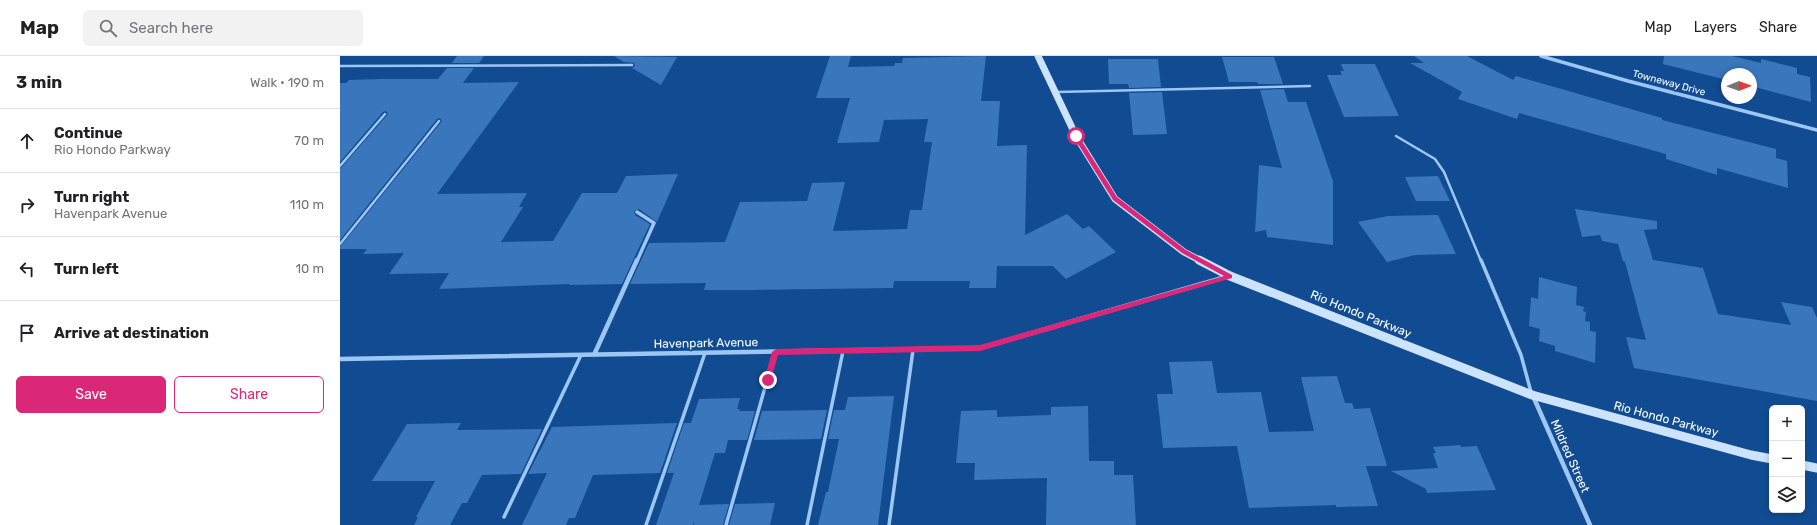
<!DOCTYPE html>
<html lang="en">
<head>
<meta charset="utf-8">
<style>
  :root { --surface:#fff; --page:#f2f2f2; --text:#202124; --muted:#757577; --line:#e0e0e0; --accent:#db2777 }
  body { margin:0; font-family:Rubik,sans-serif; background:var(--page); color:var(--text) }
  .controls { position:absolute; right:12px; bottom:12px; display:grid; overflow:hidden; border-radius:6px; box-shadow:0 2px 6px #0003 }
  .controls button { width:36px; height:36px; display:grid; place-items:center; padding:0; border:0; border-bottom:1px solid var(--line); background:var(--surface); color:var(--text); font:20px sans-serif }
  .compass { position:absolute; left:1381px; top:12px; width:36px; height:36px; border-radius:50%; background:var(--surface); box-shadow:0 2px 6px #0003; rotate:89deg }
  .stop { position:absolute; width:12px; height:12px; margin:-9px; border:3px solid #db2777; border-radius:50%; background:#fff }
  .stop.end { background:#db2777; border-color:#fff; box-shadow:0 1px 4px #0008 }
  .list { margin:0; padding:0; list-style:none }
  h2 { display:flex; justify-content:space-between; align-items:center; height:52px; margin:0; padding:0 16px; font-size:17px }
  h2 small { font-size:13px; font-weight:400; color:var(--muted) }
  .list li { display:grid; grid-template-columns:26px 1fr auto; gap:12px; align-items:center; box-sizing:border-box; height:64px; padding:0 16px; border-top:1px solid var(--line) }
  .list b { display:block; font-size:15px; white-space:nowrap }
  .list p { margin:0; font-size:13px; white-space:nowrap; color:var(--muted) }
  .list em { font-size:13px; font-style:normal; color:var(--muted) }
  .actions { display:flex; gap:8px; padding:12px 16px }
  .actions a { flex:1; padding:9px 0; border:1px solid var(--accent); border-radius:6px; text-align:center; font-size:14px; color:var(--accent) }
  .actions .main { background:var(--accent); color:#fff }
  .icon { flex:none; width:22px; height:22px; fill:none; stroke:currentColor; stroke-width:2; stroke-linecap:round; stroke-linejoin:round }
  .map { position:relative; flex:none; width:1477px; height:469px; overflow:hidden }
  header { display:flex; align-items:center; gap:24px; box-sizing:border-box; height:56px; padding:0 20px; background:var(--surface); border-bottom:1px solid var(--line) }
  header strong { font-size:19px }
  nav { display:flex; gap:22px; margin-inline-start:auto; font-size:14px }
  .search { width:280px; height:36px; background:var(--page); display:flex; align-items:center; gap:10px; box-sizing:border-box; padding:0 14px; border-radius:6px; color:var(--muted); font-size:15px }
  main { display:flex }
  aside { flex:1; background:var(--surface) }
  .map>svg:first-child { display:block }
  .building { fill:#3a76bb }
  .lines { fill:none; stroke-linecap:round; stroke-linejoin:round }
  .lane-far1 { stroke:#9ec6f3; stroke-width:2.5 }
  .lane { stroke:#9ec6f3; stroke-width:3.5 }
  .street-far1 { stroke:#9ec6f3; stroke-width:3.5 }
  .street { stroke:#9ec6f3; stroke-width:4.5 }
  .secondary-far1 { stroke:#cde3fc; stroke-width:7 }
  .secondary { stroke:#cde3fc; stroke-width:9 }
  .route { fill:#db2777 }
  .labels { text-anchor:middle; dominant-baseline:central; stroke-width:3.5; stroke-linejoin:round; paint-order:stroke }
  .far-street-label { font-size:10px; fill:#fff; stroke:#114c92 }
  .street-label { font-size:12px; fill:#fff; stroke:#114c92 }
</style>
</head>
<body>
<header>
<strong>Map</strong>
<div class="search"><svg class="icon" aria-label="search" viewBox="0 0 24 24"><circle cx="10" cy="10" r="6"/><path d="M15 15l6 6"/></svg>Search here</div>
<nav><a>Map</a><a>Layers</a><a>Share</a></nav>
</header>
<main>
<aside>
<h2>3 min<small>Walk · 190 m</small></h2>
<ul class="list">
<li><svg class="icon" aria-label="ahead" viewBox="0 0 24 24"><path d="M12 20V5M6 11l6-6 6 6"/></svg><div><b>Continue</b><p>Rio Hondo Parkway</p></div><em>70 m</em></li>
<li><svg class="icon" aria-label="right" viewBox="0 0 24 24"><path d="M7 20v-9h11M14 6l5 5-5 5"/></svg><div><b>Turn right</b><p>Havenpark Avenue</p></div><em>110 m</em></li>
<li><svg class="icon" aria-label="left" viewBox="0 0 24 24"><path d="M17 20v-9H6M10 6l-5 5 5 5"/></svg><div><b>Turn left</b></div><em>10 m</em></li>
<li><svg class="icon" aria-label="arrive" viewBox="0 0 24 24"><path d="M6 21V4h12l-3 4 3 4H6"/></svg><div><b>Arrive at destination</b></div></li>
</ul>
<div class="actions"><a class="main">Save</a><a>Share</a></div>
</aside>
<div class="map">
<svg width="1477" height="469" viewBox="0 0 1477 469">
  <rect width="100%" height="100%" fill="#114c92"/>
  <path class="building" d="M117 0H144L139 7H112Z
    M274 0 337 1 321 29 292 12 295 10 294 7 284 6Z
    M490 0H511L508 11 554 10 555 7H562L563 2 646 0 641 45H660L657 90 687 89 685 179 727 158 743 173 749 170 776 196 726 223 713 210H657L656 232H629L630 225H554L553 232 409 234H364L366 227 290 228 309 187 385 186 400 146 467 145 472 127 505 126 493 175 567 173 570 154H582L592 86H584L588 63 544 64 539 86 497 87 510 42H476Z
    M1074 0H1127L1173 24 1176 20 1322 62V64L1436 93V102L1447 105 1448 132 1377 112V119L1326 103V98L1179 57 1177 63 1118 43 1122 36 1070 7H1084Z
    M1324 0H1392L1421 7V3L1457 12V18L1470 21 1471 46 1411 30V18H1387V24L1323 8Z
    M882 1H934L943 28H918L917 26H889Z
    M768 3H818L821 31 789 32 788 28H769Z
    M1001 8H1035L1059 60 1004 61 987 19H1002L1000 15H1004Z
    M107 12H134L123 27 179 26 97 138 187 137 179 151H183L161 186 213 185 242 137H277L286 120 338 118 317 166 299 153 294 155 295 159 310 168 282 228 229 229 230 228 99 233 109 217 49 218 64 197 23 198 27 193H0V191L102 65 100 62 97 63 0 184V113L48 58 46 55 43 56 0 106V27H6L9 24 41 23H98Z
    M944 33 948 46H966L993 125V189L927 181 926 174 915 176 919 109 942 112 920 34Z
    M822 36 827 78 793 79 789 37Z
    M1098 120 1110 145H1076L1065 121Z
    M1235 153 1317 165V173L1304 174 1313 204 1363 212 1378 258 1451 269 1441 246 1472 251 1477 262V345L1294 312 1286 281 1306 284 1285 206 1283 205 1278 188 1262 185 1260 179 1242 181Z
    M1098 159 1116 198 1075 199 1047 206 1018 166 1048 160Z
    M1199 221 1237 231 1236 249 1244 251 1243 255 1246 256 1245 265 1250 266V275L1256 276 1255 307 1215 295V290L1199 285 1200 273 1189 270 1191 241 1198 243Z
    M872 305 877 337 921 336 929 376 974 375 961 321 997 320 1005 347H1012L1014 353 1030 352 1047 410H1026L1038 450 996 451V449L909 452 897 390 823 392 817 338H833L829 306Z
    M554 340 538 469H478L486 436H488L499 383H488L494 354H505L508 341Z
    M400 342 397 353H400L399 355H415L407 384H388L385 397H375L359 449 389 448 383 469H354V465L353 469H316L334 417H327L344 367H351L359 343Z
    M748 350 749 405H774V419H793L796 469H706L707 422 634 424 635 407H616L621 355 657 354V361L711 359V351Z
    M487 354 481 383 414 384 422 355Z
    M121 367 117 374 202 373 181 418 142 419 127 447H122L110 469H74L78 461H76L95 425H32L67 368Z
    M337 367 320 417 253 419 235 462H229L226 469H182L207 417 188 418 212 371Z
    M1120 389 1121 391 1137 390 1156 434 1087 437 1086 433 1051 415 1098 412 1093 397H1096L1093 391Z
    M435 447 430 469H389L395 448Z"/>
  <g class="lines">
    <path class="lane-far1" d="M0 10 292 9
      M717 36 970 30
      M1056 80 1095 103 1104 116 1141 205
      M0 110 45 58
      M0 188 99 65"/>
    <path class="lane" d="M1141 204 1181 299 1191 336
      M164 461 241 299
      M306 469 365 297
      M386 469 435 296
      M467 469 503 295
      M549 469 573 294"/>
    <path class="street-far1" d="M1201 0 1288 25 1477 74
      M297 205 314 167 297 156"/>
    <path class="street" d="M254 299 297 204
      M0 303 640 292 889 220
      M1193 340 1250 469"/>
    <path class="secondary-far1" d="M698 0 736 80 775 143 844 196 861 205"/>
    <path class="secondary" d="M859 204 890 220 1192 339 1411 399 1432 403
      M1462 409 1477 412"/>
  </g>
  <path class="route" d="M736 78 738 79 777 141 846 194 892 219V222L640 295 438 299 431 324 428 327 425 326 424 324 432 296 436 293 640 289 884 220 842 197 773 144 733 80Z"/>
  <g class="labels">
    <g class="far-street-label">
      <text transform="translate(1329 27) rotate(15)">Towneway Drive</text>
    </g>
    <g class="street-label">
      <text transform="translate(1021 258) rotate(22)">Rio Hondo Parkway</text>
      <text transform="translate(366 287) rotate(-1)">Havenpark Avenue</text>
      <text transform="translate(1326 363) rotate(15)">Rio Hondo Parkway</text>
      <text transform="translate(1230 400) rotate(66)">Mildred Street</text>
    </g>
  </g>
</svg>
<div class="controls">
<button>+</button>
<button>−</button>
<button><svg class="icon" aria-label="layers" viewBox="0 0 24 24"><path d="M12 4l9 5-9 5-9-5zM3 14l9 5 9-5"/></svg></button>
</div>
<svg class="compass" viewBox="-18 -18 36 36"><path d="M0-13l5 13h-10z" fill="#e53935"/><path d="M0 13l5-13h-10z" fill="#757577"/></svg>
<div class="stop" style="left:736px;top:80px"></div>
<div class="stop end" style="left:428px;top:324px"></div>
</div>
</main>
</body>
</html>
